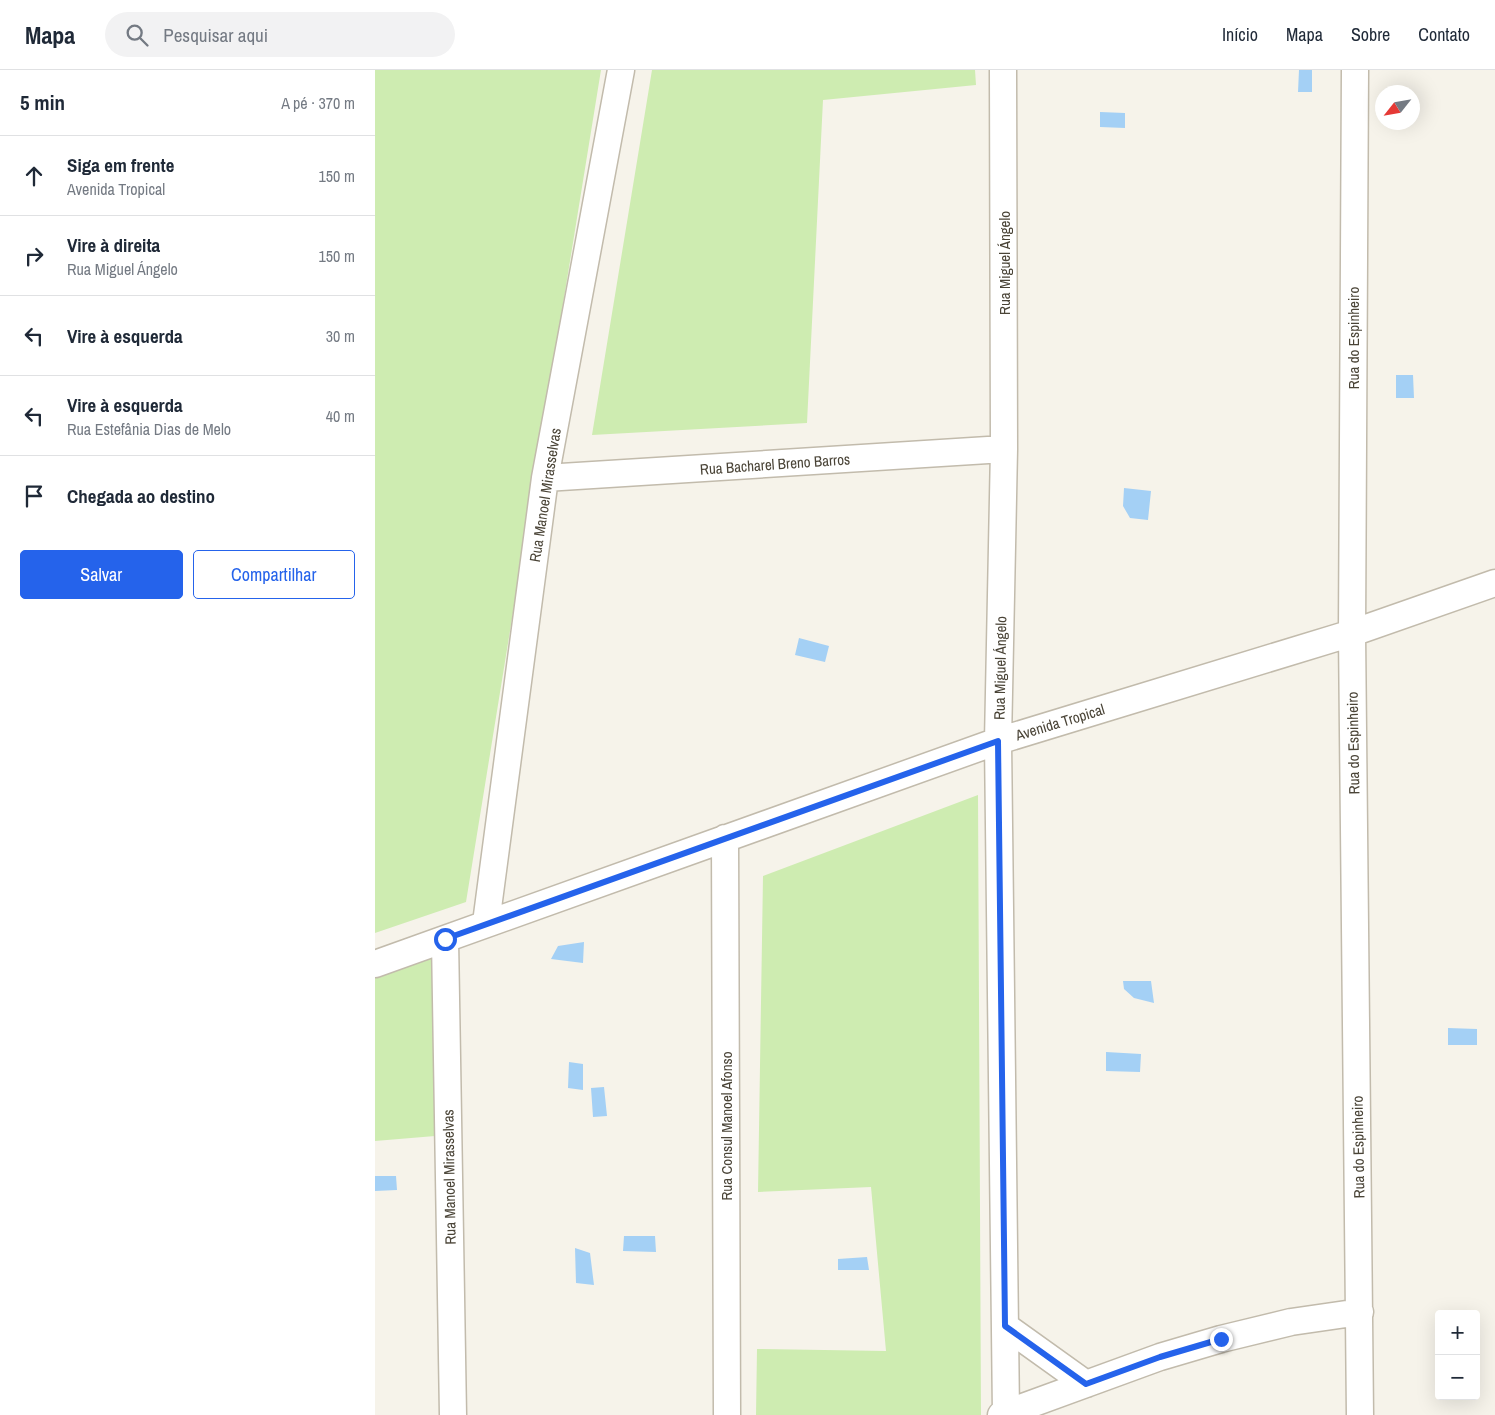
<!DOCTYPE html>
<html lang="pt">
<head>
<meta charset="utf-8">
<style>
  :root { --surface:#fff; --page:#f2f2f3; --text:#1f2937; --muted:#747a83; --line:#e0e1e3; --accent:#2563eb }
  body { margin:0; font-family:"Archivo Narrow",sans-serif; background:var(--page); color:var(--text) }
  .controls { position:absolute; right:15px; bottom:15px; display:grid; overflow:hidden; border-radius:5px; box-shadow:0 5px 20px #0002 }
  .controls button { width:45px; height:45px; display:grid; place-items:center; padding:0; border:0; border-bottom:1px solid var(--line); background:var(--surface); color:var(--text); font:25px sans-serif }
  .compass { position:absolute; left:1000px; top:15px; width:45px; height:45px; border-radius:50%; background:var(--surface); box-shadow:0 5px 20px #0002; rotate:239deg }
  .stop { position:absolute; width:15px; height:15px; margin:-11px; border:4px solid #2563eb; border-radius:50%; background:#fff }
  .stop.end { background:#2563eb; border-color:#fff; box-shadow:0 1px 5px #0008 }
  .list { margin:0; padding:0; list-style:none }
  h2 { display:flex; justify-content:space-between; align-items:center; height:65px; margin:0; padding:0 20px; font-size:21px }
  h2 small { font-size:16px; font-weight:400; color:var(--muted) }
  .list li { display:grid; grid-template-columns:32px 1fr auto; gap:15px; align-items:center; box-sizing:border-box; height:80px; padding:0 20px; border-top:1px solid var(--line) }
  .list b { display:block; font-size:19px; white-space:nowrap }
  .list p { margin:0; font-size:16px; white-space:nowrap; color:var(--muted) }
  .list em { font-size:16px; font-style:normal; color:var(--muted) }
  .actions { display:flex; gap:10px; padding:15px 20px }
  .actions a { flex:1; padding:11px 0; border:1px solid var(--accent); border-radius:5px; text-align:center; font-size:18px; color:var(--accent) }
  .actions .main { background:var(--accent); color:#fff }
  .icon { flex:none; width:28px; height:28px; fill:none; stroke:currentColor; stroke-width:2; stroke-linecap:round; stroke-linejoin:round }
  .map { position:relative; flex:none; width:1120px; height:1345px; overflow:hidden }
  header { display:flex; align-items:center; gap:30px; box-sizing:border-box; height:70px; padding:0 25px; background:var(--surface); border-bottom:1px solid var(--line) }
  header strong { font-size:24px }
  nav { display:flex; gap:28px; margin-inline-start:auto; font-size:18px }
  .search { width:350px; height:45px; background:var(--page); display:flex; align-items:center; gap:12px; box-sizing:border-box; padding:0 18px; border-radius:28px; color:var(--muted); font-size:19px }
  main { display:flex }
  aside { flex:1; background:var(--surface) }
  .map>svg:first-child { display:block }
  .green { fill:#ceecb1 }
  .water { fill:#a4d0f5 }
  .lines { fill:none; stroke-linecap:round; stroke-linejoin:round }
  .street-casing { stroke:#c2bbac; stroke-width:29 }
  .street { stroke:#fff; stroke-width:26 }
  .route { stroke:#2563eb; stroke-width:6 }
  .labels { text-anchor:middle; dominant-baseline:central; stroke-width:4; stroke-linejoin:round; paint-order:stroke }
  .street-label { font-size:15px; fill:#4a4437; stroke:#fff }
</style>
</head>
<body>
<header>
<strong>Mapa</strong>
<div class="search"><svg class="icon" aria-label="search" viewBox="0 0 24 24"><circle cx="10" cy="10" r="6"/><path d="M15 15l6 6"/></svg>Pesquisar aqui</div>
<nav><a>Início</a><a>Mapa</a><a>Sobre</a><a>Contato</a></nav>
</header>
<main>
<aside>
<h2>5 min<small>A pé · 370 m</small></h2>
<ul class="list">
<li><svg class="icon" aria-label="ahead" viewBox="0 0 24 24"><path d="M12 20V5M6 11l6-6 6 6"/></svg><div><b>Siga em frente</b><p>Avenida Tropical</p></div><em>150 m</em></li>
<li><svg class="icon" aria-label="right" viewBox="0 0 24 24"><path d="M7 20v-9h11M14 6l5 5-5 5"/></svg><div><b>Vire à direita</b><p>Rua Miguel Ángelo</p></div><em>150 m</em></li>
<li><svg class="icon" aria-label="left" viewBox="0 0 24 24"><path d="M17 20v-9H6M10 6l-5 5 5 5"/></svg><div><b>Vire à esquerda</b></div><em>30 m</em></li>
<li><svg class="icon" aria-label="left" viewBox="0 0 24 24"><path d="M17 20v-9H6M10 6l-5 5 5 5"/></svg><div><b>Vire à esquerda</b><p>Rua Estefânia Dias de Melo</p></div><em>40 m</em></li>
<li><svg class="icon" aria-label="arrive" viewBox="0 0 24 24"><path d="M6 21V4h12l-3 4 3 4H6"/></svg><div><b>Chegada ao destino</b></div></li>
</ul>
<div class="actions"><a class="main">Salvar</a><a>Compartilhar</a></div>
</aside>
<div class="map">
<svg width="1120" height="1345" viewBox="0 0 1120 1345">
  <rect width="100%" height="100%" fill="#f6f3ea"/>
  <path class="green" d="M0 0H226L91 832 0 863Z
    M277 0H600L601 15 448 30 432 353 217 365Z
    M603 725 606 1345H381L382 1279 511 1281 496 1117 383 1122 388 806Z
    M60 875V1066L0 1071V902Z"/>
  <path class="water" d="M924 0H937V22H923Z
    M725 42 750 43V58L725 57Z
    M1021 305H1038L1039 328H1021Z
    M749 418 776 421 773 450 755 448 748 436Z
    M424 568 454 576 450 592 420 585Z
    M209 872 208 893 176 889 183 876Z
    M748 911H776L779 933 759 928 749 919Z
    M1073 958 1102 959V975H1073Z
    M731 982 766 984 765 1002 731 1001Z
    M194 992 208 994V1020L193 1018Z
    M229 1017 232 1046 218 1047 216 1018Z
    M0 1106H21L22 1120 0 1121Z
    M249 1166H280L281 1182 248 1181Z
    M200 1178 215 1183 219 1215 201 1213Z
    M492 1187 494 1200H463V1189Z"/>
  <g class="lines">
    <g class="street-casing">
      <path id="street" d="M628 0 629 379 623 671 631 1345
        M980 0 977 563 985 1345
        M170 408 629 379
        M350 768 352 1345
        M111 853 170 408 246 0
        M70 869 78 1345
        M0 894 623 671 977 563 1120 513
        M630 1256 711 1314
        M626 1345 785 1287 846 1269 916 1252 985 1242"/>
    </g>
    <use href="#street" class="street"/>
  </g>
  <g class="lines">
    <path class="route" d="M70 869 623 671 630 1256 711 1314 785 1287 846 1269"/>
  </g>
  <g class="labels">
    <g class="street-label">
      <text transform="translate(629 193) rotate(-90)">Rua Miguel Ángelo</text>
      <text transform="translate(978 268) rotate(-90)">Rua do Espinheiro</text>
      <text transform="translate(400 394) rotate(-4)">Rua Bacharel Breno Barros</text>
      <text transform="translate(170 425) rotate(-81)">Rua Manoel Mirasselvas</text>
      <text transform="translate(625 598) rotate(-89)">Rua Miguel Ángelo</text>
      <text transform="translate(685 652) rotate(-17)">Avenida Tropical</text>
      <text transform="translate(978 673) rotate(-91)">Rua do Espinheiro</text>
      <text transform="translate(351 1056) rotate(-90)">Rua Consul Manoel Afonso</text>
      <text transform="translate(983 1077) rotate(-91)">Rua do Espinheiro</text>
      <text transform="translate(74 1107) rotate(-91)">Rua Manoel Mirasselvas</text>
    </g>
  </g>
</svg>
<div class="controls">
<button>+</button>
<button>−</button>
</div>
<svg class="compass" viewBox="-18 -18 36 36"><path d="M0-13l5 13h-10z" fill="#e53935"/><path d="M0 13l5-13h-10z" fill="#747a83"/></svg>
<div class="stop" style="left:70px;top:869px"></div>
<div class="stop end" style="left:846px;top:1269px"></div>
</div>
</main>
</body>
</html>
